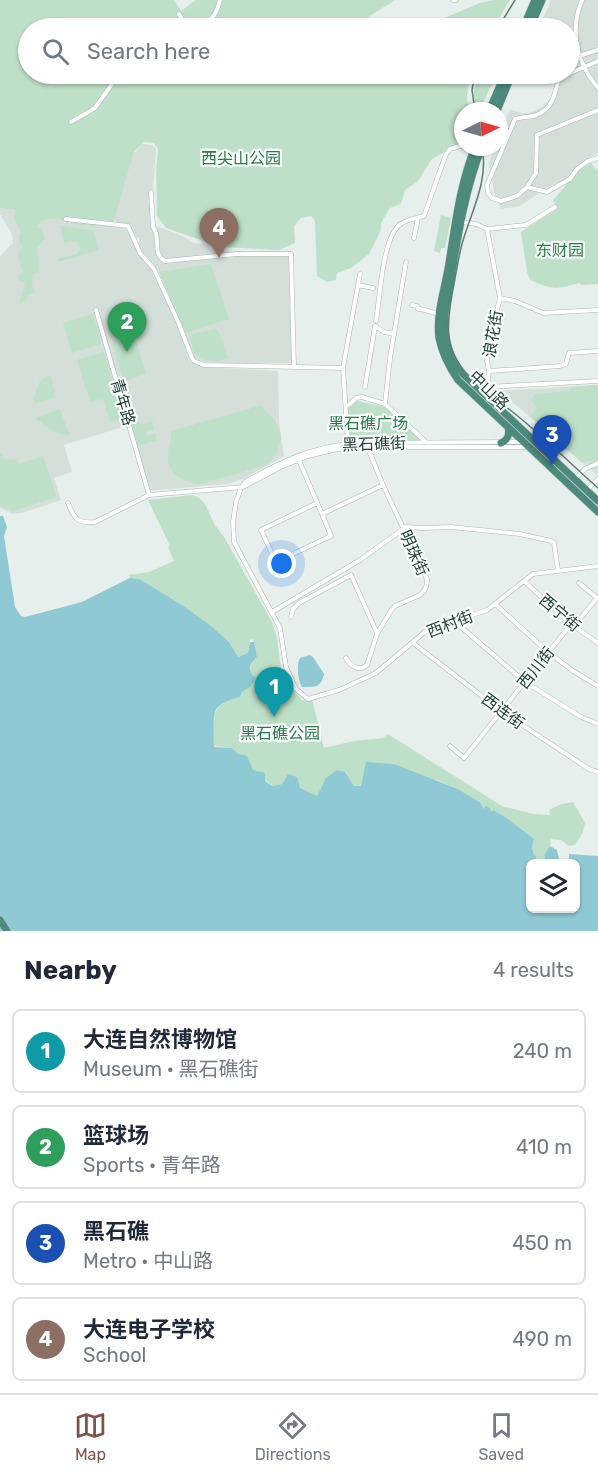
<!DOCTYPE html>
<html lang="en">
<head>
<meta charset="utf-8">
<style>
  :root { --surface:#fff; --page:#f2f2f3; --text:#1f2937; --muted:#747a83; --line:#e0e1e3; --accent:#7f5249 }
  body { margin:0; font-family:Rubik,"Noto Sans SC",sans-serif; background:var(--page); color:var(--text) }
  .controls { position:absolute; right:18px; bottom:18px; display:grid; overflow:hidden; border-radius:9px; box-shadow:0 2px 4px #0004 }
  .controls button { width:54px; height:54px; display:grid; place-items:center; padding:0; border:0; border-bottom:2px solid var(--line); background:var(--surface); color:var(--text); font:30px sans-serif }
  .compass { position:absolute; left:454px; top:102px; width:54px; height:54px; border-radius:50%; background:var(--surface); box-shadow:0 2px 4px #0004; rotate:85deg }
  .you { position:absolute; left:282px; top:564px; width:21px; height:21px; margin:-15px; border:4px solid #fff; border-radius:50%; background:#1a73e8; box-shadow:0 0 0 9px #1a73e833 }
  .badge { display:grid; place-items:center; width:39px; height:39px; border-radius:50%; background:var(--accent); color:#fff; font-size:20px; font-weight:700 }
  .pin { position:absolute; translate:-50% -50px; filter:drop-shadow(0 2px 3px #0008) }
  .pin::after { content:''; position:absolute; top:32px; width:21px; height:18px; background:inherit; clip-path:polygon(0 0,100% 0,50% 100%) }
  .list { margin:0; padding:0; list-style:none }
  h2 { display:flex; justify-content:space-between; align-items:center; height:78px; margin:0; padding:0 24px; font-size:26px }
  h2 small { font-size:20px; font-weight:400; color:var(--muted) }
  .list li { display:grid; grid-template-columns:39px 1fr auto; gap:18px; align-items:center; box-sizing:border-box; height:84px; margin:0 12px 12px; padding:0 12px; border:2px solid var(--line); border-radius:9px }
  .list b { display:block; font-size:22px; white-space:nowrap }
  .list p { margin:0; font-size:20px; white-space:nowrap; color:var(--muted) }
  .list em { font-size:20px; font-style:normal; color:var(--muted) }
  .icon { flex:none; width:33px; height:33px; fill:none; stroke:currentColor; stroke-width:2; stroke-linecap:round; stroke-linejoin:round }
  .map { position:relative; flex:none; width:598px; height:931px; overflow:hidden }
  .search { position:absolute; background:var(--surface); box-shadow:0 2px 4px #0004; left:18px; right:18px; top:18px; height:66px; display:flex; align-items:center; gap:15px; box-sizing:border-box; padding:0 21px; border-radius:33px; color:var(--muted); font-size:22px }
  .sheet { height:462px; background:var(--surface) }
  nav { display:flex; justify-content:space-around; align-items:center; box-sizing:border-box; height:84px; border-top:2px solid var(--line); background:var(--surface); font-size:16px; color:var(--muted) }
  nav a { display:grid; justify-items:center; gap:3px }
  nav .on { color:var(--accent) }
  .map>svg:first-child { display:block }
  .built { fill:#d4dfda }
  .green { fill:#bfe0c8 }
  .water { fill:#8ec9d4 }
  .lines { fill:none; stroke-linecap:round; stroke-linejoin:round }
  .minor-casing { stroke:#a8b8b2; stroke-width:5 }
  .trunk-casing { stroke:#c2cac8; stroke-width:8 }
  .minor { stroke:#fff; stroke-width:4 }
  .trunk { stroke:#4c8a7c; stroke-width:7 }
  .tram { stroke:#5f7d75; stroke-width:1.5 }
  .labels { text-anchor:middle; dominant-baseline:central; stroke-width:4.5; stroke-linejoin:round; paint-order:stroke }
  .park-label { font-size:16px; fill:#2d7a4b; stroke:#f7fbf9 }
  .street-label { font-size:16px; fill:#24423a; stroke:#f7fbf9 }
</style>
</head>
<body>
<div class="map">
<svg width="598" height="931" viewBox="0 0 598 931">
  <rect width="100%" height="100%" fill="#e6efeb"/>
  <path class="built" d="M551 0H598V153L586 159 575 168 571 176 545 189 520 206 501 209 494 192 489 163 495 147H499V137L510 109 520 113H529L539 109 548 101 553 94 555 83 553 74H570V28H539Z
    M142 144 152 145 156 149 153 188 155 226 178 234 196 244H204L210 249 240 251H290L289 267 292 359 291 363H222L205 362 193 358 185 333 159 272 153 263 142 252 139 247V238L135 237 127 223H116L114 218 133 155Z
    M0 208 47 216 81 225 123 228 127 230 140 255 152 269 178 326 190 362 204 367 278 371 279 422 284 456 245 478 227 484 146 491 126 426 64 445 72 472 54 478 61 500 22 513 13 514 0 508V258L1 255 13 243 12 234 0 214Z
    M598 385V474L597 475 500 391Z"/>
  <path class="green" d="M0 0H174L181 11 196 0H395L351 28H28V74H469L467 98 469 111H463V142L454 146 431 160 418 181 405 190 401 204 390 208 381 223V230L369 254 351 268 337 273 336 280 327 282 317 276 315 221 311 216 301 218 294 226 295 243 279 250 221 247 166 228 157 216 156 171 158 149 154 143 144 142 135 151 133 155 113 224 110 227C100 226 90 226 80 225 66 222 45 211 36 228L41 226 45 239 37 248 40 271 33 275 32 288 35 292 28 295V298L19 305 25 282 18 280 19 275H21L23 268 21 267V261L18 260 19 250 23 246 20 245 19 235 21 233 14 217 16 212 14 210 0 208Z
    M494 0H510L493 28H421L423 27 480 3Z
    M478 74H492L495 78 479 111H476C472 98 474 86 478 74Z
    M591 163 596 170 598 169V284L582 285 579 283C554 290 554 290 530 280L527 272 521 232 558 208 553 200 579 170Z
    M441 215 451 218 445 248H441L440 253 434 251Z
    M60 225 94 231 99 250 58 262 57 259 77 254 80 249 78 243 75 241 64 243Z
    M211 264 229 319 185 333 159 272Z
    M93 314 102 344 72 353 63 323Z
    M217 329 223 341 224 348 229 358 219 361H205L204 359 194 354 191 343 190 334Z
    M134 334 146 374 124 381 112 341Z
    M104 352 124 419 110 423 103 399 90 402 77 360Z
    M48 376 51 377 56 397 33 404C35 394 37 379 48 376Z
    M598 385V460L581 462 530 416 537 408 532 401 534 394 570 391 571 387Z
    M357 401 385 407 425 442H350L348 409Z
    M262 405C264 412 270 414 274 420 287 436 279 455 264 466L201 484C184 483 167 475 168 456 168 447 172 439 171 431Z
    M60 409 69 434 67 436 52 431 35 418Z
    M154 420 152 422 154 430 146 432 147 436 155 433 157 440 138 446 131 424 139 421 140 425Z
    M0 453H2L4 459 12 460 16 459 18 464 43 456 57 497 13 511 0 506Z
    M192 495C207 499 208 513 215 525 218 529 221 533 224 537L272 622 277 638 281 668 295 692 302 700 312 699 324 748 354 741 383 738 388 734 502 806 533 814 550 815 549 810 562 804 573 802 585 823 583 832 575 845 569 846 561 840 551 839 550 846 544 855 546 858 541 863H537L536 856 534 855 532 848 534 841 505 817 483 810 481 803 458 789 437 780 354 786 345 772 326 779 317 797 300 788 288 774 282 784 273 786 253 771 232 748 214 746C214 737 212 714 218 708 223 702 233 699 240 697L242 692 250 687C251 675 247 665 257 657L253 639 250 640 248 653 238 657 229 642 139 579 130 578 129 575 149 572 174 561 168 547 170 546 148 500Z"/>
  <path class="water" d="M0 516H3L7 527 4 536 15 607 21 616 25 617 82 602 130 578 139 579 185 607 211 626 229 642 238 657 248 653 250 642H254L257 657C248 665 247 671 256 678L250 687 242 692 240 697C233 699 223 702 217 708 212 714 214 738 214 747L232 748 238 754 247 756 253 770 265 773V781L272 786 282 784 288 774 297 777 300 788 317 796 326 778 337 770 345 772 354 786H361L366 762 394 764 458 789 481 803 483 809 486 806 490 808 491 812H492L493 810 505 817 534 839 532 848 534 855 536 856 537 863 530 864V908H576V864L541 863 545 858 544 855 550 846 557 850 559 859H569V854L598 856V931H0Z
    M310 655 313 657 324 674C321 688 315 687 302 687 298 680 296 665 300 658Z"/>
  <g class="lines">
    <g class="minor-casing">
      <path id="minor" d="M453 0H456
        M582 0C569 31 577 64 598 88
        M179 14 183 21 191 25
        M184 28C204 19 213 28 220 0
        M570 59 598 50
        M570 73 598 61
        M569 74 559 77C555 94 553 110 534 116 528 117 521 117 515 119L487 185 488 193 492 198 501 201 517 196 527 187 536 173 537 135 598 110
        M71 122 95 108 119 74
        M527 187 547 192 570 179 577 169 588 161 598 158
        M151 192 153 227C162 238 151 253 165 261L237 254H291L294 366
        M66 219 128 226 140 253 154 269 179 324 192 358 194 361 204 365 343 368
        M462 222 476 224 487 229 526 225 555 207
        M414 238 418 218
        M358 285 373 288
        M500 298 515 301 543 313 598 310
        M412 305 417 306 418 309C426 309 432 313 439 314
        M96 310 149 495
        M376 321C380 297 382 243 398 226 404 220 416 218 424 216L446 154 450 149 463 145
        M489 371 560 366 566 364 569 353 598 351
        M365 387 375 326 384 332 394 334
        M487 387 598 381
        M482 390 487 387 489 371 487 361 488 346 500 298 487 229
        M385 404 426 442
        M346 406 350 404 356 398 362 397 385 404 390 358 406 262
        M524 442 355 443C312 447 282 461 245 482L241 488 236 502 233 522 234 542 280 628 286 667 296 689 308 699 339 690 376 673 426 631 487 610 533 574 598 566
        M348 444 343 368 360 274
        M298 458 322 514 383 485
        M575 479 585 469 598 463
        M587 490 598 479
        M68 503C74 518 77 524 95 522L149 495 243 487 281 467 308 456 333 450 355 447H528
        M317 503 261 530 276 562 331 536 322 514
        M524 581 571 624 598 643
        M495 604 548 652 573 671 598 686
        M272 612 360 560 406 527 422 528 451 527 520 534 551 541 554 543 558 570
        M291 617 293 609 299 603 351 575 377 633
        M454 621 525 682 581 717 598 724
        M574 626 597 598 579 583
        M413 643 504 713 589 769 598 772
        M346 658C350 666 359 672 367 665L377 634 392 609 395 606 420 595C426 590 427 586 427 579L383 485 367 446
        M450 746 464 758 571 624"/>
    </g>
    <g class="trunk-casing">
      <path id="trunk" d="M523 28 535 0
        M530 28 542 0
        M489 111 505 74
        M497 111 512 74
        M475 147C459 186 455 228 448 269 444 291 436 315 439 338 442 353 449 367 458 380L598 512
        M482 147C461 200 455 258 445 314 443 336 449 357 463 374L598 501
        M501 443C508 440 510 434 508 427
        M0 920 7 931"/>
    </g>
    <use href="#minor" class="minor"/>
    <use href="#trunk" class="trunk"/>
    <path class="tram" d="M498 28 515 0
      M475 74 472 90 475 111
      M482 147C489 181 471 212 462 244 458 259 456 274 453 289 447 321 443 348 467 375 482 392 503 403 520 418 547 440 572 465 598 488"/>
  </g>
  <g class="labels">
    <g class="park-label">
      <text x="241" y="158">西尖山公园</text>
      <text x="560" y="250">东财园</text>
      <text x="368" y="423">黑石礁广场</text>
      <text x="280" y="733">黑石礁公园</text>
    </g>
    <g class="street-label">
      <text transform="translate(493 334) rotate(-80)">浪花街</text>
      <text transform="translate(489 390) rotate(44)">中山路</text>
      <text transform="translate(123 402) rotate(74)">青年路</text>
      <text transform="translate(374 444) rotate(-2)">黑石礁街</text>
      <text transform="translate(414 553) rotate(66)">明珠街</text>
      <text transform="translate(560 613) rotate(40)">西宁街</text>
      <text transform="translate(450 624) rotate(-21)">西村街</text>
      <text transform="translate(536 668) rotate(-52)">西川街</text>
      <text transform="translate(503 711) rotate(36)">西连街</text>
    </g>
  </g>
</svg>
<div class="controls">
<button><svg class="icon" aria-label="layers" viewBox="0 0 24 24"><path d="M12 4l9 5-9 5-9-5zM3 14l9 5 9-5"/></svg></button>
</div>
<svg class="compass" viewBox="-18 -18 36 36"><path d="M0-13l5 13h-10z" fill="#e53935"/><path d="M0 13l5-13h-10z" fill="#747a83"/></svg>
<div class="you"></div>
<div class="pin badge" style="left:274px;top:717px;background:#0f9aa8">1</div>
<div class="pin badge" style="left:127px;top:352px;background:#2e9e5b">2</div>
<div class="pin badge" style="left:552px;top:465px;background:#1a4fb4">3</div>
<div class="pin badge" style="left:219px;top:258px;background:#8d6e63">4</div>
<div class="search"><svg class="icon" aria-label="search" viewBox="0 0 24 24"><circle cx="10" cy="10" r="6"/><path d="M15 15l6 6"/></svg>Search here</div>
</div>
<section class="sheet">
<h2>Nearby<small>4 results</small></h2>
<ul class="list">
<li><span class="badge" style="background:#0f9aa8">1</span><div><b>大连自然博物馆</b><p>Museum · 黑石礁街</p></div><em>240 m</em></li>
<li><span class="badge" style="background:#2e9e5b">2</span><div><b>篮球场</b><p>Sports · 青年路</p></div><em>410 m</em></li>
<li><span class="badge" style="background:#1a4fb4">3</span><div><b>黑石礁</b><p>Metro · 中山路</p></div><em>450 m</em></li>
<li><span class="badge" style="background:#8d6e63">4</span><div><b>大连电子学校</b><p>School</p></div><em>490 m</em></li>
</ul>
</section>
<nav>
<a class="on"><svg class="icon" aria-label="map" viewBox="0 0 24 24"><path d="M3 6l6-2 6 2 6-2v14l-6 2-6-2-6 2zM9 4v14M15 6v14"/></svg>Map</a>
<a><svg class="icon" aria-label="directions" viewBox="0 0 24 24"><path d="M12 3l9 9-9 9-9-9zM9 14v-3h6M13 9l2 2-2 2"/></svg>Directions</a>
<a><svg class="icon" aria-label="saved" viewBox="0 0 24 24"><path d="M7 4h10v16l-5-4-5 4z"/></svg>Saved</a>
</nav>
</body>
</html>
